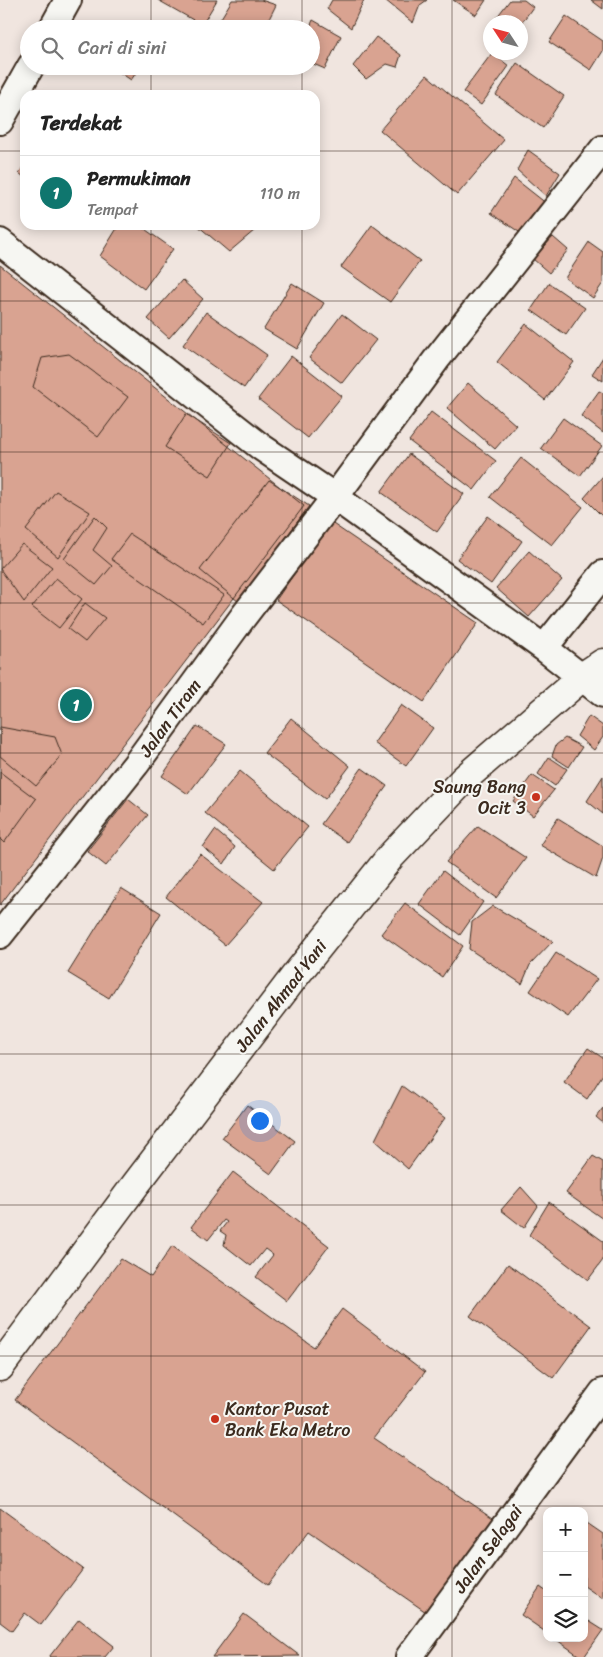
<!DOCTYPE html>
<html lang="id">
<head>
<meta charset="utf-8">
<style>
  :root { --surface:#fff; --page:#f2f2f2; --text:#222; --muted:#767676; --line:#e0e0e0; --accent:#0f766e }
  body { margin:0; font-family:Sriracha,sans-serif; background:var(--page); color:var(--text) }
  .controls { position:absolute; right:15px; bottom:15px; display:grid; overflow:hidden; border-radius:10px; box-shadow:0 2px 12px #0003 }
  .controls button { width:45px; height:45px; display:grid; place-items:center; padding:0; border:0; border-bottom:1px solid var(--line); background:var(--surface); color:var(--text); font:25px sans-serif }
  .compass { position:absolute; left:483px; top:15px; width:45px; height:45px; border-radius:50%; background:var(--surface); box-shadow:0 2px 12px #0003; rotate:306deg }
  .you { position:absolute; left:259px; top:1120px; width:18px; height:18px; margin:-12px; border:4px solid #fff; border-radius:50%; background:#1a73e8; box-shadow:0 0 0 8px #1a73e833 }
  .badge { display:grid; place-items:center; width:32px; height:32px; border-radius:50%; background:var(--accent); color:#fff; font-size:16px; font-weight:700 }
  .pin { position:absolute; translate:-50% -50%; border:2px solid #fff; box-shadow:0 1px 5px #0006 }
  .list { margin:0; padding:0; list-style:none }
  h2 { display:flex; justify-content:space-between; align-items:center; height:65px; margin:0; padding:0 20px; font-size:21px }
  h2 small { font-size:16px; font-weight:400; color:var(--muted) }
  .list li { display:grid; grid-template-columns:32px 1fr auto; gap:15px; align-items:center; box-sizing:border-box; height:75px; padding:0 20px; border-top:1px solid var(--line) }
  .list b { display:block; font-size:19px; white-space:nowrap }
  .list p { margin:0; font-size:16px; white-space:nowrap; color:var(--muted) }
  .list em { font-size:16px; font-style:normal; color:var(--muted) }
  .icon { flex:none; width:28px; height:28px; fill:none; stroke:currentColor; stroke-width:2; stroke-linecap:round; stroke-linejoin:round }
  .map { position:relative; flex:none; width:603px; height:1657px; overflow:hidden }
  .search { position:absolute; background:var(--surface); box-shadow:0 2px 12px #0003; left:20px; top:20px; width:300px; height:55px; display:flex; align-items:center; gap:12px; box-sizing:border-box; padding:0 18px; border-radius:28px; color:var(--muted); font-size:19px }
  .panel { position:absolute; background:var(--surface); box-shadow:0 2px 12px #0003; left:20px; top:90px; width:300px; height:140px; border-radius:15px }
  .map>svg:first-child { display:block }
  .building { fill:#d9a391; stroke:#3b2a1e }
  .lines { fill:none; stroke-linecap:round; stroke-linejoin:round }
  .street-casing { stroke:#3b2a1e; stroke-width:30 }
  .primary-casing { stroke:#3b2a1e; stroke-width:31 }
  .street { stroke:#f6f6f2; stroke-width:26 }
  .primary { stroke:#f6f6f2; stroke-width:28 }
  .grid { fill:none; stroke:#3b2a1e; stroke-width:1; stroke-opacity:0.55 }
  .poi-dot { fill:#c8321e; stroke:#f6f6f2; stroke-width:2 }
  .labels { text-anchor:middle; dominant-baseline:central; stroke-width:4; stroke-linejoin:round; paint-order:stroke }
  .street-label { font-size:18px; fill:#3b2a1e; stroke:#f6f6f2 }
  .poi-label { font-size:18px; fill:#3b2a1e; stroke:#f6f6f2; text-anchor:end }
</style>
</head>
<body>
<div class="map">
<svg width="603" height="1657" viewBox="0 0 603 1657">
  <rect width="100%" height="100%" fill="#f0e5df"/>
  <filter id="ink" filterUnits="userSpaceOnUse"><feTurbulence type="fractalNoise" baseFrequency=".02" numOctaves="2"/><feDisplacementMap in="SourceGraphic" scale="10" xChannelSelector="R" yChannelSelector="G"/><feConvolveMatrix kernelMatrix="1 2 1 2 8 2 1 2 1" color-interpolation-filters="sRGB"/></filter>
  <g filter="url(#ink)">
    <path class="building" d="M158 0H217L202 25Z
      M232 0H261L276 5 264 29H217L215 28Z
      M332 0H364L351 28 327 9Z
      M385 0H427L420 5 413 23Z
      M453 0H486L476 15Z
      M510 0H524L533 7 520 25V22H493Z
      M591 0H603V9Z
      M566 16 603 41V51L591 70 549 42Z
      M313 20 341 36 325 69 311 63V29H309Z
      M376 37 401 55 397 67 387 64 366 79 353 66Z
      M492 53 509 66 481 105 463 92Z
      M517 63 564 96 543 128 496 95Z
      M110 66H141L131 80Z
      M427 75 504 140 457 195 380 130Z
      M528 150 560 173 546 196 517 170Z
      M25 164V178L19 173Z
      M514 178 547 204 522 234 491 213Z
      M119 225H139L173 249 144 289 100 256Z
      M197 225H249L255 230 229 252Z
      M372 225 420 261 390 302 341 267Z
      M553 237 568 250 549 273 533 259Z
      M589 242 603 252V283L593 298 565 278Z
      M0 265 304 506 0 905Z
      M182 280 203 299 169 338 148 319Z
      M292 283 324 303 297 349 264 329Z
      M549 283 585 308 566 335 531 310Z
      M206 312 267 355 244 388 183 345Z
      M342 314 376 340 342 383 309 358Z
      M526 324 574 362 545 400 497 362Z
      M69 354 128 397 98 437 33 387 42 358Z
      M291 356 342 396 308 438 258 399Z
      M603 357V381L592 374Z
      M468 383 516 425 495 449 447 408Z
      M599 391 603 393V433L581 416Z
      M431 412 496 461 474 490 409 441Z
      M186 414 231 443 210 476 165 447Z
      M563 418 602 446 580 476 541 448Z
      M409 454 464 494 437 532 381 492Z
      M521 458 583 507 552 545 490 497Z
      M603 476V517L584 498Z
      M269 480 309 506 239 602 200 570Z
      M56 491 90 512 58 557 26 530Z
      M95 516 107 528 93 550 112 566 96 585 64 559Z
      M488 516 522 541 491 584 457 559Z
      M330 522 478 623 424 702 276 600Z
      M130 534 224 595 203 623 111 559Z
      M22 544 52 567 24 602 0 569Z
      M529 551 562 580 529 617 496 588Z
      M56 578 82 599 59 628 32 607Z
      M85 603 105 618 85 642 68 629Z
      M401 705 433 728 406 766 374 743Z
      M589 716 603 726V737L594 750 577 736Z
      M291 718 350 766 325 799 264 753Z
      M197 726 226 744 188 794 162 776Z
      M0 727 55 737 62 755 36 786 0 756Z
      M565 738 582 747 569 767 552 756 556 745Z
      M549 757 567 769 555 786 538 774Z
      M362 768 387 786 347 842 321 824Z
      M240 771 308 827 274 869 205 813Z
      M0 772 36 799 4 843 0 839Z
      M532 775 554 790 533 816 513 801Z
      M603 776V814L587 801Z
      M128 799 148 815 106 866 87 851Z
      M558 818 603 846V858L596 878 540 845Z
      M478 826 526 858 496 898 446 862Z
      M215 830 235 847 224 864 203 847Z
      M200 854 263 902 225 945 166 897Z
      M443 871 483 902 460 935 419 904Z
      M121 888 161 913 109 998 68 973Z
      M405 903 463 946 442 977 381 934Z
      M493 906 553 941 530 965 522 984 469 949 472 922Z
      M556 953 597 979 568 1017 530 991Z
      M588 1048 603 1058V1074L587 1099 564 1082Z
      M402 1086 445 1118 408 1169 375 1140Z
      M247 1105 295 1141 271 1174 222 1138Z
      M603 1108V1123L596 1117Z
      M593 1156 603 1162V1219L566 1193Z
      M233 1172 329 1246 287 1301 256 1277 273 1255 265 1249 251 1266 224 1245 226 1235 220 1231 227 1222 224 1220 208 1240 191 1227Z
      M521 1187 538 1206 524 1228 501 1210Z
      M549 1202 603 1241V1260L588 1280 529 1235Z
      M172 1246 314 1347 342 1309 425 1372 374 1438 496 1520 426 1612 309 1531 268 1585 15 1400 121 1259 151 1277Z
      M508 1264 591 1326 553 1378 470 1316Z
      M0 1508 83 1569 41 1625 25 1613 12 1631 0 1622Z
      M584 1521 603 1534V1599L584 1586Z
      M540 1587 547 1592V1633L521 1615Z
      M244 1614 300 1656 212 1657Z
      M584 1618 603 1630 584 1657H581L554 1638H584Z
      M79 1619 114 1646 105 1657H49Z"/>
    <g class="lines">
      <g class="street-casing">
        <path id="street" d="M52 29 68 0
          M0 121 31 66
          M0 242 261 447 335 497 544 648 603 694
          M544 648 603 574
          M0 935 136 764 243 617 335 497 436 360 603 149
          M409 1657 603 1392"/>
      </g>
      <g class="primary-casing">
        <path id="primary" d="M0 1367 136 1184 295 976 391 856 464 779 582 677 603 663"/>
      </g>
      <use href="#street" class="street"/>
      <use href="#primary" class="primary"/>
    </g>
  </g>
  <path class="grid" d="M151 0V29M302 0V29M452 0V1657M151 66V95M302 66V95M0 151H25M315 151H603M151 225V1657M302 225V1657M0 301H603M0 452H603M0 603H603M0 753H603M0 904H603M0 1054H603M0 1205H603M0 1356H603M0 1506H603"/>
  <g class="poi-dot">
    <circle cx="536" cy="797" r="5"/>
    <circle cx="215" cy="1419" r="5"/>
  </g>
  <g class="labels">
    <g class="street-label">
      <text transform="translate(170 718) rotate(-54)">Jalan Tiram</text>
      <text transform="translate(281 996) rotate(-52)">Jalan Ahmad Yani</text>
      <text transform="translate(488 1549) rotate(-54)">Jalan Selagai</text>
    </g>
    <g class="poi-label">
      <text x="526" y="787">Saung Bang<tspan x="526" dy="21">Ocit 3</tspan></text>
      <text x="225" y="1409" text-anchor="start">Kantor Pusat<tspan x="225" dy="21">Bank Eka Metro</tspan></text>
    </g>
  </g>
</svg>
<div class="controls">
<button>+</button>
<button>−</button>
<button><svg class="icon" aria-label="layers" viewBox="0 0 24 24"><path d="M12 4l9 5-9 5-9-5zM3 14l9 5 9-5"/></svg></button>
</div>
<svg class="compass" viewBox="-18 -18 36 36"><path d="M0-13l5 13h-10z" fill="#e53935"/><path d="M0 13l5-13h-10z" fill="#767676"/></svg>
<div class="you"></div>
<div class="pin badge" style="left:76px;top:705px">1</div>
<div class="search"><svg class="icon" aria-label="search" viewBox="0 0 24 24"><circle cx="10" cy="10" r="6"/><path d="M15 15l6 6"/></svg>Cari di sini</div>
<section class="panel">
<h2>Terdekat<small></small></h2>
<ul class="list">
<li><span class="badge">1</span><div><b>Permukiman</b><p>Tempat</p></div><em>110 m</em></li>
</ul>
</section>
</div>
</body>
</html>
